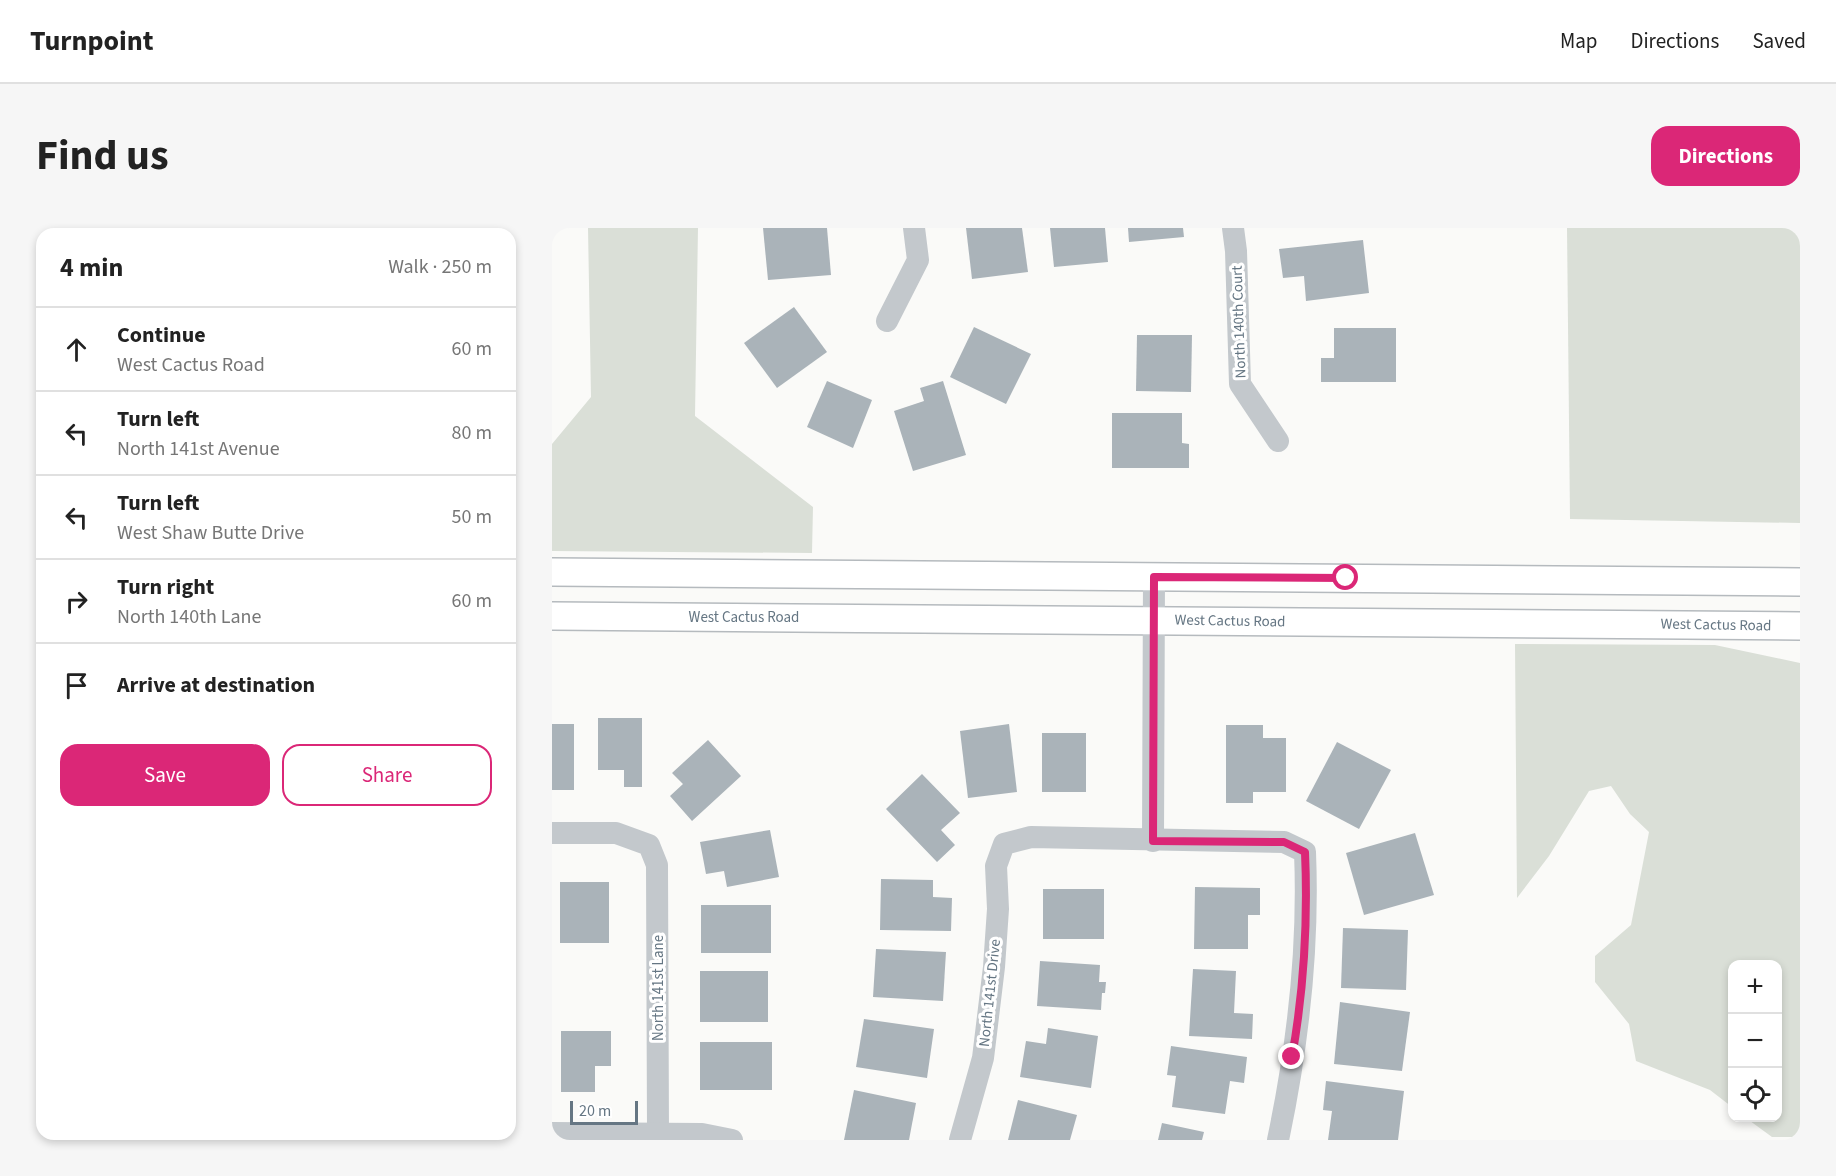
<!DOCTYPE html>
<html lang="en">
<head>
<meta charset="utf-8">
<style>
  :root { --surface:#fff; --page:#f6f6f6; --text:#222; --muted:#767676; --line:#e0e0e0; --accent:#db2777 }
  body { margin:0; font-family:"Source Sans 3",sans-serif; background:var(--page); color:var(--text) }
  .controls { position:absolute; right:18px; bottom:18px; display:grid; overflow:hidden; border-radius:12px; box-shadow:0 3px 9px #0003 }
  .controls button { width:54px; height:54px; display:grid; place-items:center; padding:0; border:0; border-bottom:2px solid var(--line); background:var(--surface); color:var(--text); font:30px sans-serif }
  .scale { position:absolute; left:18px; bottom:15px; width:68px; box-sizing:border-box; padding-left:6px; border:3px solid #657683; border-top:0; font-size:16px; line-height:21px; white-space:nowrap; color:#657683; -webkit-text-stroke:4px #fff; paint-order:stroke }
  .stop { position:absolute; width:18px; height:18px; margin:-14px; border:4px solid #db2777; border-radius:50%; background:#fff }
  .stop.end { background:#db2777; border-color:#fff; box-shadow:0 2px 6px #0008 }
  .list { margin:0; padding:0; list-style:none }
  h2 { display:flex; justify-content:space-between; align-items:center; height:78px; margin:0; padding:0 24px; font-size:26px }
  h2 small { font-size:20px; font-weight:400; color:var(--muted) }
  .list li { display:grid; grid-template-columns:39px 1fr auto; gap:18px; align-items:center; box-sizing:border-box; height:84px; padding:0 24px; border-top:2px solid var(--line) }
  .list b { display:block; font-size:22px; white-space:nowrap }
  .list p { margin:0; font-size:20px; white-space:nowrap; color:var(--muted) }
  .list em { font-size:20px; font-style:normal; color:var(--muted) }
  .actions { display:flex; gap:12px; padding:18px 24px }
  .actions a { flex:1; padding:14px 0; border:2px solid var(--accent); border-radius:18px; text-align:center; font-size:21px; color:var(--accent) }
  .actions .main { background:var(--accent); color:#fff }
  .icon { flex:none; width:33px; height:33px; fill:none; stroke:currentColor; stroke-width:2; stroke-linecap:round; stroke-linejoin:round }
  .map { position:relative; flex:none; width:1248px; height:912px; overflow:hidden; border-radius:18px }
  header { display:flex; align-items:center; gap:36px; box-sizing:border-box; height:84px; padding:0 30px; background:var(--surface); border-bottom:2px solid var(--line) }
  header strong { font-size:28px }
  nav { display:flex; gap:33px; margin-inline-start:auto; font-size:21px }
  .intro { display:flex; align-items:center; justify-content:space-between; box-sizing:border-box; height:144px; padding:0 36px }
  h1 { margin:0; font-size:42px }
  .button { padding:15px 27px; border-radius:18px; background:var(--accent); color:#fff; font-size:21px; font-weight:700 }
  main { display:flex; gap:36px; padding:0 36px }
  aside { flex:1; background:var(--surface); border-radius:18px; box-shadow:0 3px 9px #0003 }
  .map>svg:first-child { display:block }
</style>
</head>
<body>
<header>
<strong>Turnpoint</strong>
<nav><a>Map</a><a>Directions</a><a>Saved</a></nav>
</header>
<div class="intro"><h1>Find us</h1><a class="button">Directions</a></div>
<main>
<aside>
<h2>4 min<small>Walk · 250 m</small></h2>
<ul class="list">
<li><svg class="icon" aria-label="ahead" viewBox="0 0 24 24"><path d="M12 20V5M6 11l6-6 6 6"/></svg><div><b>Continue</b><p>West Cactus Road</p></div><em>60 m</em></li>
<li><svg class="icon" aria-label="left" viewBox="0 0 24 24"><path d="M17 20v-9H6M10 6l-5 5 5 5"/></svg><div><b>Turn left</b><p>North 141st Avenue</p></div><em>80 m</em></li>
<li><svg class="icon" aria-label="left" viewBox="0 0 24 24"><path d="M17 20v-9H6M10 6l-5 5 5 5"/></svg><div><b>Turn left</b><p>West Shaw Butte Drive</p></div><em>50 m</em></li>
<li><svg class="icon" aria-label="right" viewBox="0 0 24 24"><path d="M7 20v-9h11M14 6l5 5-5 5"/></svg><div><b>Turn right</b><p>North 140th Lane</p></div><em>60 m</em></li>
<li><svg class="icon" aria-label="arrive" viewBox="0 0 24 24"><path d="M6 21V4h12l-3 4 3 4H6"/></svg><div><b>Arrive at destination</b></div></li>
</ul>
<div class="actions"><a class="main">Save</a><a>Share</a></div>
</aside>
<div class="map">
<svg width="1248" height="912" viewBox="0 0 1248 912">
  <rect width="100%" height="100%" fill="#fafaf8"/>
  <g fill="#dadfd7">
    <polygon points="36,0 146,0 143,188 261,279 260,325 0,323 0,216 39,169"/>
    <polygon points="1015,0 1248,0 1248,295 1018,291"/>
    <polygon points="963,416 1163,417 1248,435 1248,909 1220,909 1194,890 1226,890 1226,736 1180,736 1180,879 1158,862 1084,833 1077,796 1043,754 1043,728 1079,697 1097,604 1078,586 1059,558 1037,563 997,628 965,670"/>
  </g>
  <g fill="#aab3b9">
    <polygon points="211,0 275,0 279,47 216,52"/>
    <polygon points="414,0 470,0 476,44 420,51"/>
    <polygon points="498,0 553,0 556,34 502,39"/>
    <polygon points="576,0 631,0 632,9 577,14"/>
    <polygon points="811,12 817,65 754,73 752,48 731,50 727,21"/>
    <polygon points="242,79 275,124 225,160 192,115"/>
    <polygon points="422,99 479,126 454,176 398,149"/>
    <polygon points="782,100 844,100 844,154 769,154 769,130 782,130"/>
    <polygon points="585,107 640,107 639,164 584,163"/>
    <polygon points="275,153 320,172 301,220 255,199"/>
    <polygon points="391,153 414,227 361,243 342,183 372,173 368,160"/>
    <polygon points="560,185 630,185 630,215 637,216 637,240 560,240"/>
    <polygon points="46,490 90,490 90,559 72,559 72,542 46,542"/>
    <rect x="0" y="496" width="22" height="66"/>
    <polygon points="457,496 465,564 416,570 408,503"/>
    <polygon points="674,497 711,497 711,510 734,510 734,564 701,564 701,575 674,575"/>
    <rect x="490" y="505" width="44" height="59"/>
    <polygon points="156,512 189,548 140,593 118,568 131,556 120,545"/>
    <polygon points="785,514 839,542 807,601 754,573"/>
    <polygon points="370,546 408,585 389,602 403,617 385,634 334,581"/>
    <polygon points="218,602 227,649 175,659 172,643 154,646 148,614"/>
    <polygon points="863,605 882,667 812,687 794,625"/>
    <polygon points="329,651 381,652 381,669 400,670 399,703 328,702"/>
    <rect x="8" y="654" width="49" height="61"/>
    <polygon points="643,659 708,660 708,687 696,687 696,721 642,721"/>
    <rect x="491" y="661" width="61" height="50"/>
    <rect x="149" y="677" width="70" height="48"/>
    <polygon points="791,700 856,702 854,762 789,760"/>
    <polygon points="324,721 394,724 391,773 321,769"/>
    <polygon points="488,733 548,737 547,754 554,754 553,765 550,765 549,782 485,778"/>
    <polygon points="641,741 684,743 682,785 701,786 700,811 637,808"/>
    <rect x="148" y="743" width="68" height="51"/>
    <polygon points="788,774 858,784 850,843 782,836"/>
    <polygon points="312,791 382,801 375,850 304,839"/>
    <polygon points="496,800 546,808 539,860 468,849 474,813 494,816"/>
    <polygon points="9,803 59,803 59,838 43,838 43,864 9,864"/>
    <rect x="148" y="814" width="72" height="48"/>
    <polygon points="619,818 695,829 692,855 678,853 673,886 620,879 624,848 615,847"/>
    <polygon points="774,853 852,863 846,912 776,912 780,883 771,882"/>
    <polygon points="302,862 364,875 357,912 292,912"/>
    <polygon points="466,872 525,887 518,912 456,912"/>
    <polygon points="610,895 652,904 650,912 606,912"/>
  </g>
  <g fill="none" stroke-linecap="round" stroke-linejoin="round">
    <g stroke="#b5babe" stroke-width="30">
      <g id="major">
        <polyline points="0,344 1248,354"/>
        <polyline points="0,388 1248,398"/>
      </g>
    </g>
    <g stroke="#c3c8cc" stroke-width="22">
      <polyline points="681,0 684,23 688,156 726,213"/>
      <polyline points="335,93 366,32 362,0"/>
      <polyline points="0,605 64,605 97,617 105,637 106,905"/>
      <polyline points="601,613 602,349"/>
      <polyline points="0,905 150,906 180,912"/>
      <path d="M408,912L431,830L442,739L446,681L444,638L452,616L479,609L732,614L753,624C757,721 746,817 726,912"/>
    </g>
    <use href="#major" stroke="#fff" stroke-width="27"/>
  </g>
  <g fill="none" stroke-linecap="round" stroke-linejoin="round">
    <path stroke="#db2777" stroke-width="8" d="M740,829C752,761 756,693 753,624L732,614L601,613L602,349L794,350"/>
  </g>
  <g text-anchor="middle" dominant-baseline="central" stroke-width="6" stroke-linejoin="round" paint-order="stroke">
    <g font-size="15" fill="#657683" stroke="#fff">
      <text transform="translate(687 94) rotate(-92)">North 140th Court</text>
      <text x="192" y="389">West Cactus Road</text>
      <text transform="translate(678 393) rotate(1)">West Cactus Road</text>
      <text transform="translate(1164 397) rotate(1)">West Cactus Road</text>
      <text transform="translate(106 760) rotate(-90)">North 141st Lane</text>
      <text transform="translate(438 765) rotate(-84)">North 141st Drive</text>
    </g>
  </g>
</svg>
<div class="controls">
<button>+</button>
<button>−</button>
<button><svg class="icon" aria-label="locate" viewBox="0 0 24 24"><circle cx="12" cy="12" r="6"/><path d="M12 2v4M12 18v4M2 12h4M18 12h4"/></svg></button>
</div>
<div class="scale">20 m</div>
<div class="stop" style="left:794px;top:350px"></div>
<div class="stop end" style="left:740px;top:829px"></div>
</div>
</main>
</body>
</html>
